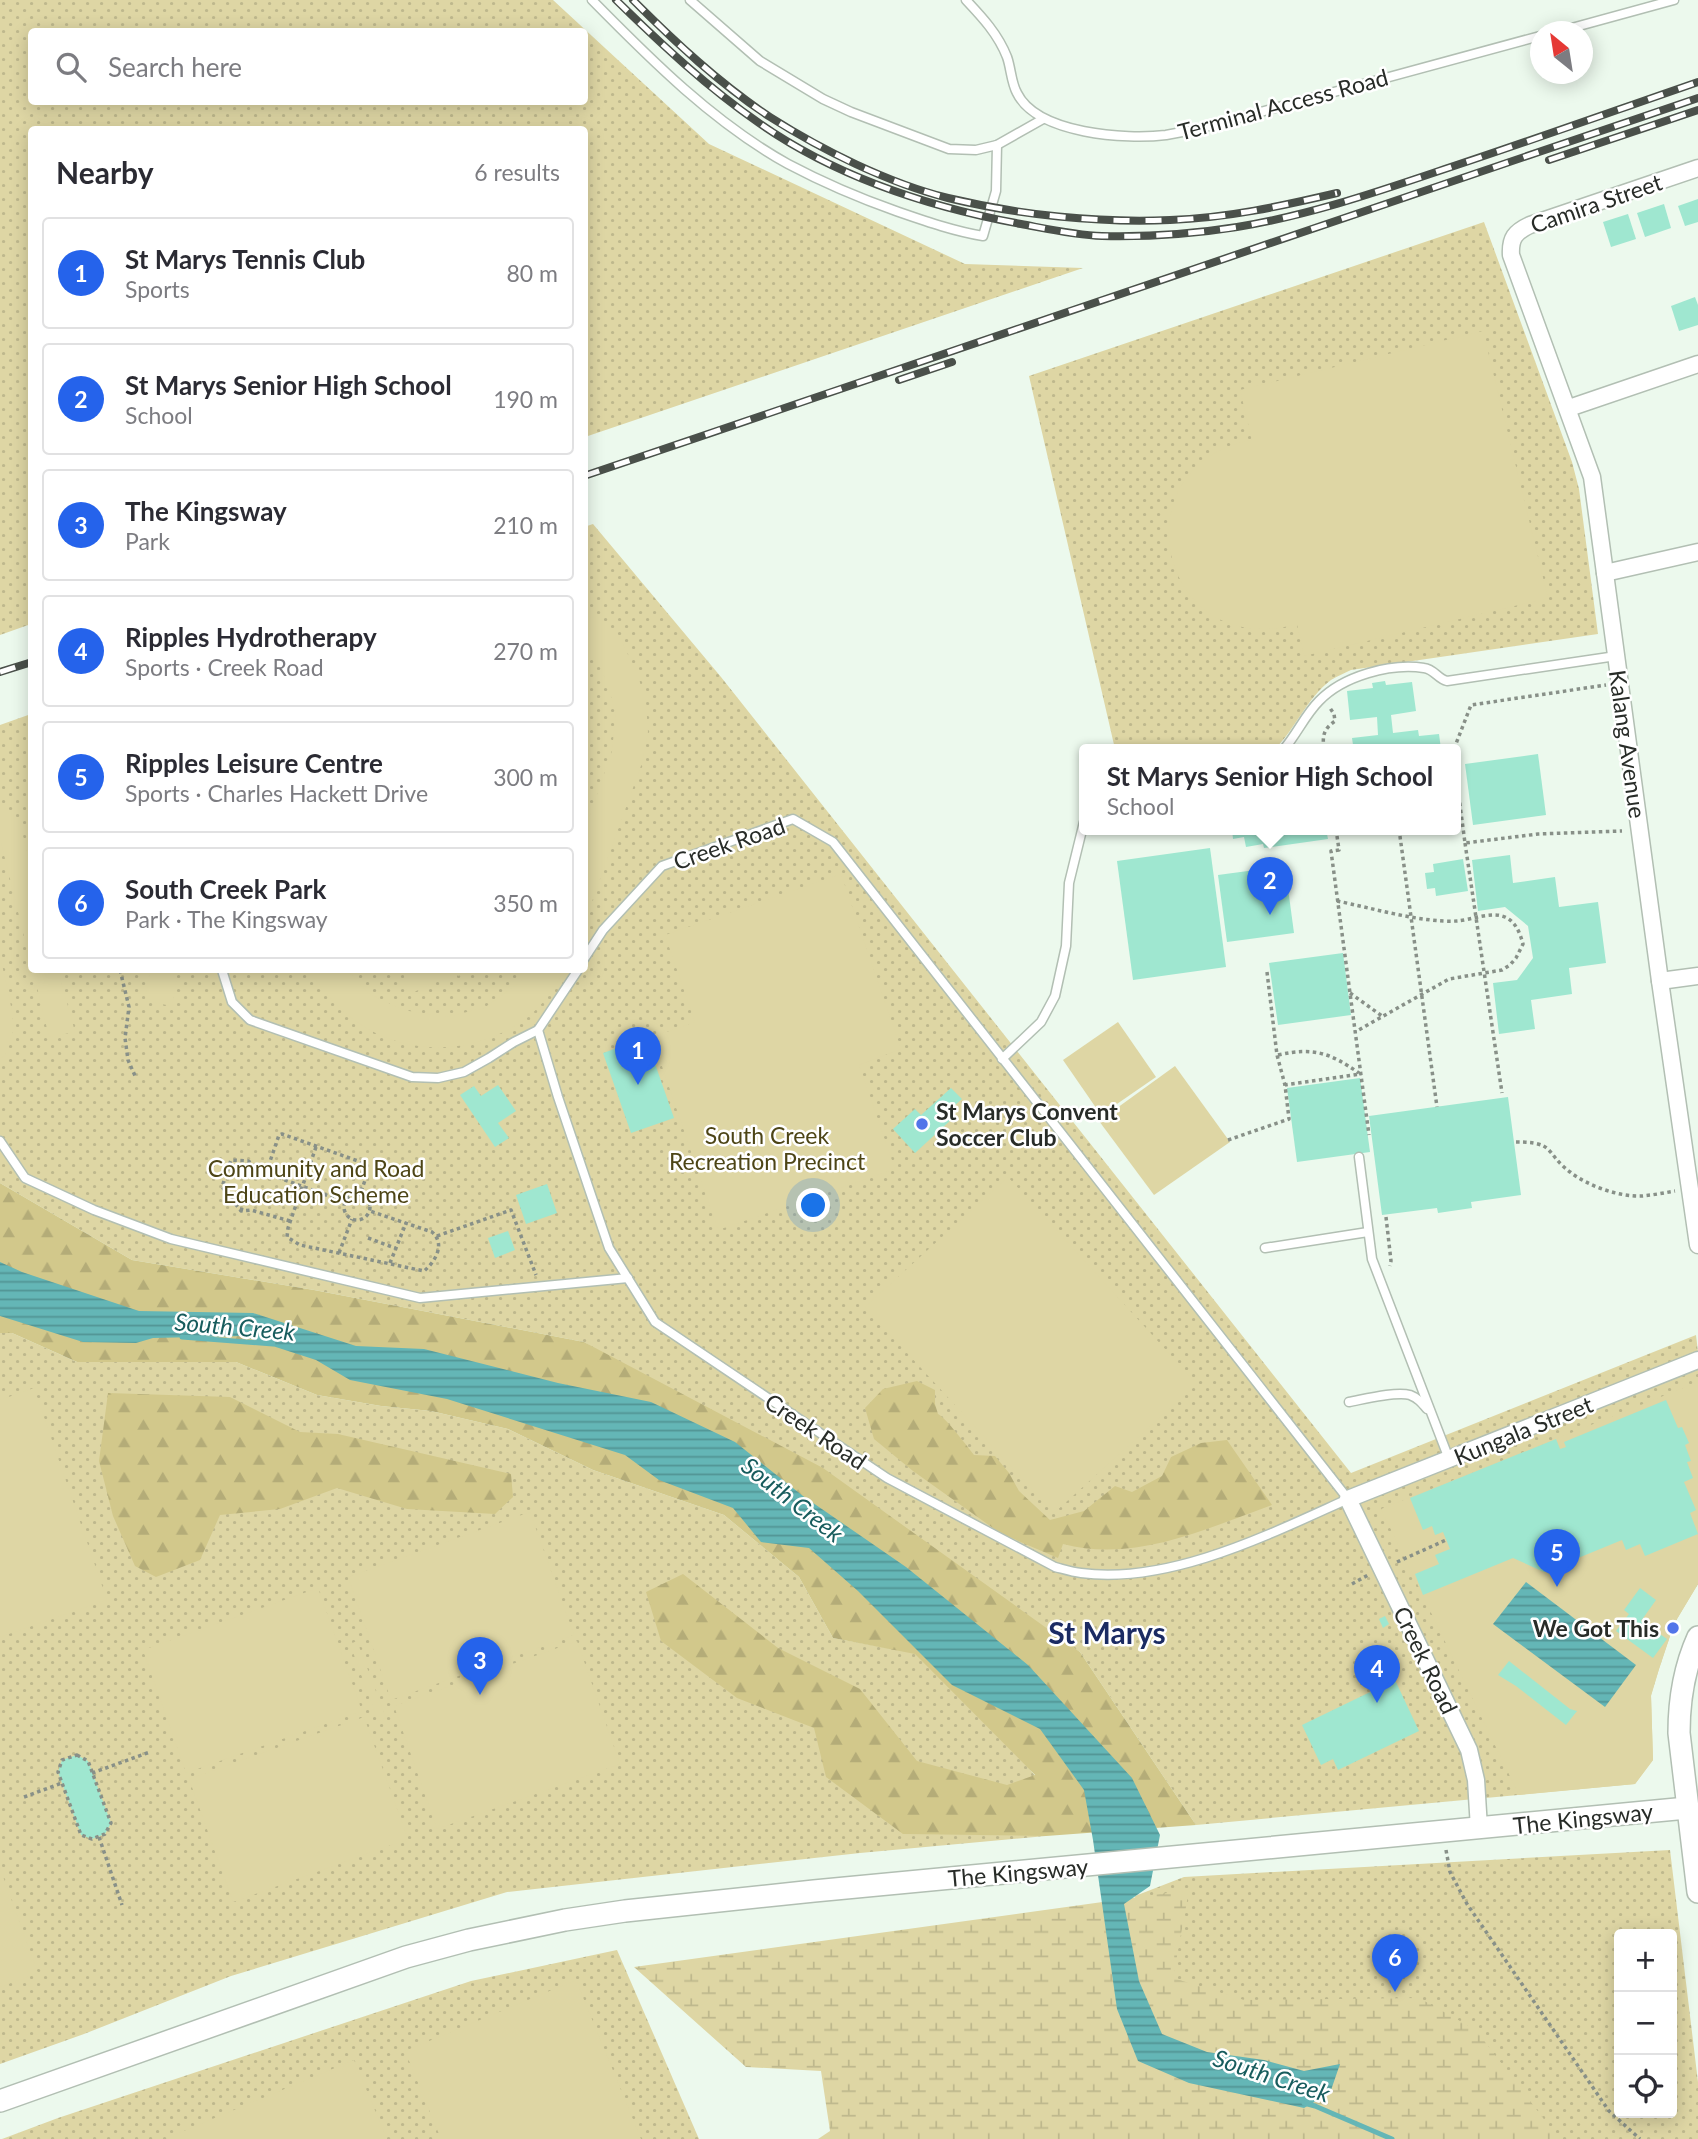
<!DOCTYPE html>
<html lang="en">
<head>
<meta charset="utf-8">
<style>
  :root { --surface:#fff; --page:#f2f2f3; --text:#2b2b33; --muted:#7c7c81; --line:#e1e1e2; --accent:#2563eb }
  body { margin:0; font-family:Lato,sans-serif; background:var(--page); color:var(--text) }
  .controls { position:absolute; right:21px; bottom:21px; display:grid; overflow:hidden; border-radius:7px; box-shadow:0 4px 18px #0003 }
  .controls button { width:63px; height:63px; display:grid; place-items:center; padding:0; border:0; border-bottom:2px solid var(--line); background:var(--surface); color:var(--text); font:35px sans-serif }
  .compass { position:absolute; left:1530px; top:21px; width:63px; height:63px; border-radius:50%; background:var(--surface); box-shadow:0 4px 18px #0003; rotate:330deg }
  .you { position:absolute; left:814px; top:1206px; width:24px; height:24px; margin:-18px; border:5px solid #fff; border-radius:50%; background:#1a73e8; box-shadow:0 0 0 10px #1a73e833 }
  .badge { display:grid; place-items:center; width:46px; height:46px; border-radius:50%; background:var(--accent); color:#fff; font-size:23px; font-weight:700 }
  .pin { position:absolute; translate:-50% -58px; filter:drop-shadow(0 2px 4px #0008) }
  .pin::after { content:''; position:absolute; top:37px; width:24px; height:21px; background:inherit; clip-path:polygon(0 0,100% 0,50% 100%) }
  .popup { position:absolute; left:1079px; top:744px; width:382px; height:91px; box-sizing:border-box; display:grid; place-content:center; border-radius:7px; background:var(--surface); filter:drop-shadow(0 2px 5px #0005); font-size:23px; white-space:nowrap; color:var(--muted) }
  .popup b { font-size:26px; color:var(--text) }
  .popup::after { content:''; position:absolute; left:50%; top:100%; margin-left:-14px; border:14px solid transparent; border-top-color:var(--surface) }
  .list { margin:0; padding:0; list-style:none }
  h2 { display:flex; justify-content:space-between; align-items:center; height:91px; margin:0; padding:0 28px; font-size:30px }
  h2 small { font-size:23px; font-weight:400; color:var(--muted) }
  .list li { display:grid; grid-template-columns:46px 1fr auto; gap:21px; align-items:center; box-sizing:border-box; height:112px; margin:0 14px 14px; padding:0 14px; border:2px solid var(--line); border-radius:7px }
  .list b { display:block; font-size:26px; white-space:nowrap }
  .list p { margin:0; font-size:23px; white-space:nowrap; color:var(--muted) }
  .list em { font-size:23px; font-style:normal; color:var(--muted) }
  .icon { flex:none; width:38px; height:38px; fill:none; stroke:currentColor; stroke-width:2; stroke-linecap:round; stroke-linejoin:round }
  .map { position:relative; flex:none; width:1698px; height:2139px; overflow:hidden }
  .search { position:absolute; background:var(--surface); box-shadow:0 4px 18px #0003; left:28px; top:28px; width:560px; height:77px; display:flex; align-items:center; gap:18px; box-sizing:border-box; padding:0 24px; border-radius:7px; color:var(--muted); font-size:26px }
  .panel { position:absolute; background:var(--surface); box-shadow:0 4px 18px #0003; left:28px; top:126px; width:560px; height:847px; border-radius:7px }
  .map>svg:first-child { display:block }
</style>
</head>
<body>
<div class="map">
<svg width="1698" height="2139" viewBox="0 0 1698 2139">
  <defs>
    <pattern id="grass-dots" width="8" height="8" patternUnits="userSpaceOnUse" patternTransform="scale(1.75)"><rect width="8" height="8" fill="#ded6a4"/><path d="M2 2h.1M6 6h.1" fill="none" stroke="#beb88d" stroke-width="1.8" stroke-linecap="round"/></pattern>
    <pattern id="forest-firs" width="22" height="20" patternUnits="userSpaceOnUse" patternTransform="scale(1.75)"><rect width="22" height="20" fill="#d2c88b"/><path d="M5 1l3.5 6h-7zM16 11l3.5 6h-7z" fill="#b4ac78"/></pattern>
    <pattern id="wetland-marsh" width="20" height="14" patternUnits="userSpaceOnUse" patternTransform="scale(1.75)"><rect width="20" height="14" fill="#ded6a4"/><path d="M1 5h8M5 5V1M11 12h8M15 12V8" fill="none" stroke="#beb88d"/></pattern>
    <pattern id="water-rules" width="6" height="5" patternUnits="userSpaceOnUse" patternTransform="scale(1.75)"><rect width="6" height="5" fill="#64b6b6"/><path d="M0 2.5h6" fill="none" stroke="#529494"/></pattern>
  </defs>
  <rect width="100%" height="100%" fill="#ecf9ed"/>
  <g fill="url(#grass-dots)" fill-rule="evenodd">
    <path d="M0,0H553L709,144L965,264L1083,268L585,437L584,130H32L31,624L0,635ZM32,32H584V102H32Z"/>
    <path d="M1484,222L1572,462L1579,489L1598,634L1351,670C1345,673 1337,676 1331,680C1307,698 1296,728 1275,749H1115L1029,376Z"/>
    <polygon points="593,524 721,677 1351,1473 1696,1335 1698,1352 1698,1584 1674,1624 1659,1669 1651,1695 1653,1760 1635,1784 1196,1825 1080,1652 584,1342 314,1290 132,1260 0,1183 0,725 31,714 32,970 584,970 584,527"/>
    <polygon points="0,1333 12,1333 77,1362 236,1362 317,1395 381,1406 431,1411 508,1429 593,1470 724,1515 799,1577 833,1638 915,1653 1003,1736 1056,1802 1046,1836 860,1853 507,1892 231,1976 84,2034 0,2064"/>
    <path d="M1670,1850L1698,2082V2139H1545L1200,2029L1141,1955L1135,1896L1184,1877ZM1619,1934H1672V2113H1619Z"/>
    <polygon points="617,1950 699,2139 2,2139 58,2118 471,1981"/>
  </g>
  <g fill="url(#forest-firs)">
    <polygon points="0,1183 132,1260 314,1290 584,1342 823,1468 1080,1652 1196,1825 1046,1836 903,1834 826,1777 814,1728 737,1698 661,1641 646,1592 683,1574 778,1648 860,1689 917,1761 1007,1785 1035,1775 915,1654 833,1638 799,1577 724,1515 593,1470 508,1429 431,1411 381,1406 317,1395 236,1362 77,1362 12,1333 0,1333"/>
    <path d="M917,1381L935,1390V1404L938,1414C946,1418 967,1446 974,1455L995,1456L1009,1473L1019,1491L1050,1520L1084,1511L1115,1486L1132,1492L1162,1476L1171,1457L1201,1443L1227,1440L1272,1505C1205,1529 1135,1563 1063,1544L1058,1558L1000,1533L913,1471L874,1439L865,1408L883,1389Z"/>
    <polygon points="108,1393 230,1397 300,1432 338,1434 511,1474 513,1497 495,1514 407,1509 337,1488 280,1509 220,1515 200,1560 156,1577 135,1566 113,1516 99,1461"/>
  </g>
  <polygon fill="url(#wetland-marsh)" points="1189,1890 1173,1978 1244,2000 1419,1998 1476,2030 1559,2139 818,2139 830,2131 821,2071 746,2067 634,1967"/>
  <g fill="#ded6a4">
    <path d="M1483,331L1548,598L1304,656L1297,624C1158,663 1116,464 1252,440L1240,390Z"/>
    <polygon points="585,607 602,621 623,644 638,676 646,702 648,732 642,763 585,921 585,829 612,751 616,711 601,668 585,650"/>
    <polygon points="0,806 4,807 20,822 31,871 31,965 0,838"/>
    <polygon points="841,874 901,1049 859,1065 895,1169 718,1230 652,1037 695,1022 665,935"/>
    <polygon points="0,955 12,1011 12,1034 5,1056 0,1058"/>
    <polygon points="33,970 58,970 75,1032 49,1037"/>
    <polygon points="150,970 178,970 172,1006 145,1001"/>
    <path d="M310,970H347L368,993L403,1010L446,1017L484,1008L519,983L529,970H565C553,989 541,1009 521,1022C462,1061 384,1055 335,1003C325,992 316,983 310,970Z"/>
    <path d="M403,970C416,969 450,973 459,970L461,973L459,976L455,974L407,995Z"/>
    <polygon points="1118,1022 1156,1077 1101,1115 1063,1060"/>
    <polygon points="1175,1066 1230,1142 1154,1195 1099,1121"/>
    <polygon points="1008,1177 1197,1384 1054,1513 865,1307"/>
    <polygon points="1698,1382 1698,1584 1674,1624 1659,1669 1651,1696 1653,1760 1635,1784 1519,1795 1381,1509"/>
    <polygon points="34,1388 107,1600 0,1637 0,1400"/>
    <polygon points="530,1512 574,1635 391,1700 348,1577"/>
    <polygon points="318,1588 362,1711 186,1773 143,1650"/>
    <polygon points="357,1641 386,1718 378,1721 350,1644"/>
    <polygon points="577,1641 620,1764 437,1829 394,1706"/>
    <polygon points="364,1717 408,1839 233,1902 189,1779"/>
    <polygon points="0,1868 38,1973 0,1987"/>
    <polygon points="576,1980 641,2139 441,2139 405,2051"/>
    <polygon points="354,2060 387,2139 175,2139 174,2135"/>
  </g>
  <g fill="url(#water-rules)">
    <polygon points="0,1262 22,1272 139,1311 253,1313 356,1346 424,1349 558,1383 651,1402 735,1442 803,1496 906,1567 1028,1665 1132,1778 1160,1835 1150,1886 1124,1904 1139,1981 1162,2034 1207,2052 1264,2060 1304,2071 1340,2064 1330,2093 1304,2108 1189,2083 1138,2061 1117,2009 1093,1840 1084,1790 1040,1729 952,1685 858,1591 809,1548 761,1542 733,1508 659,1480 625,1455 447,1399 350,1380 316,1360 242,1336 153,1338 136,1343 83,1342 0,1316"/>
    <polygon points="1526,1582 1636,1665 1605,1707 1493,1624"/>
  </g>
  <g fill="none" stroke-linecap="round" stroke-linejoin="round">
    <g stroke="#64b6b6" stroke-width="5">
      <polyline points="182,1337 273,1344"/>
      <polyline points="1304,2103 1315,2106 1392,2139"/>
    </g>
  </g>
  <g fill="#9fe7d0">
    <polygon points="1698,199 1698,222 1685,226 1678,206"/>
    <polygon points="1664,204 1671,228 1645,237 1637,213"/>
    <polygon points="1628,214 1636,239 1611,247 1603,222"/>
    <polygon points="1695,297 1698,305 1698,325 1679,331 1671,306"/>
    <polygon points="1385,681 1386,685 1412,682 1416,711 1391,715 1393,733 1418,730 1419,736 1439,734 1441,749 1340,749 1353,745 1352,738 1378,735 1377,717 1350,720 1347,691 1373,688 1372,683"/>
    <polygon points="1538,754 1546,815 1473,825 1465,764"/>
    <polygon points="1232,829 1326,829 1328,839 1264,848 1263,844 1246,847 1244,837 1233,839"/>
    <polygon points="1210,848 1226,967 1133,980 1117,861"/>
    <polygon points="1510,855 1513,883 1555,877 1559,907 1598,902 1606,963 1569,968 1572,994 1531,1000 1535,1029 1499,1034 1493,983 1517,980 1533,958 1528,926 1505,907 1478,911 1472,860"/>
    <polygon points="1463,859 1468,891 1436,896 1435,888 1427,889 1425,873 1434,872 1433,864"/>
    <polygon points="1285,866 1294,933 1227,942 1218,875"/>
    <polygon points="1343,953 1351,1015 1278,1025 1269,963"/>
    <polygon points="646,1038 674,1118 631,1133 603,1053"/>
    <polygon points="1360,1078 1370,1152 1297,1162 1287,1088"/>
    <polygon points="498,1085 516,1111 498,1123 509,1138 495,1147 460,1095 474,1086 481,1096"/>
    <polygon points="951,1088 962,1099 946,1113 952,1119 915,1153 893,1129 915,1109 921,1115"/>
    <polygon points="1508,1097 1521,1195 1471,1202 1472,1208 1438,1213 1437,1208 1382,1215 1369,1116"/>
    <polygon points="547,1184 557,1213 526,1224 516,1195"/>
    <polygon points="508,1231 515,1250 495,1258 488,1238"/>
    <polygon points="1666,1400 1678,1428 1682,1427 1689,1443 1685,1445 1691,1461 1687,1462 1693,1478 1684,1482 1696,1510 1690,1513 1698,1534 1645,1556 1640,1544 1626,1550 1622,1540 1544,1572 1513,1558 1423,1595 1415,1574 1439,1564 1435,1555 1450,1549 1443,1532 1435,1535 1432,1526 1423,1530 1410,1498 1556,1439 1560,1449 1566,1447 1564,1442"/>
    <polygon points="1640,1588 1656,1600 1641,1621 1667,1639 1653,1658 1616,1631 1629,1614 1624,1610"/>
    <polygon points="1385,1616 1389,1624 1383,1628 1379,1619"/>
    <polygon points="1509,1661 1570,1709 1577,1711 1566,1725 1516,1686 1498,1675"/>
    <polygon points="1395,1680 1419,1731 1338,1770 1333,1759 1321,1765 1302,1725"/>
    <polygon points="77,1755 88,1761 111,1823 105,1834 92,1839 81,1835 58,1772 62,1760"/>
  </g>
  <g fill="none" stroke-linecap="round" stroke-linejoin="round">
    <g stroke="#b2bfb3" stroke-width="11">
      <g id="service">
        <path d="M592,0C651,60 714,123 788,164C822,182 859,198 896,211C925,221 953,231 983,236L996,191L997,145"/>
        <polyline points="690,0 760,61 823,99 851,112 949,149 976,150 997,145 1043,119"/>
        <path d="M966,0C982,17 998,34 1007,57C1011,68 1011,82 1017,93C1037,134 1126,140 1166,135C1177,133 1187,131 1198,129L1540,36"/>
        <polyline points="1557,32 1674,0"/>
        <path d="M1284,749C1297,734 1305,715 1319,701C1343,676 1390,663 1424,668C1434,669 1438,679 1447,681L1616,656"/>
        <polyline points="222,970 232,1002 250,1020 412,1077 438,1078 464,1072 489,1058 514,1042 538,1030"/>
        <path d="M578,970L538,1030L558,1097L609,1248L655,1322L887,1478L1055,1567C1063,1569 1072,1572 1081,1573C1169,1585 1270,1534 1348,1499L833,842L793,819L662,866L603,930L584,959"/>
        <polyline points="1002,1059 1041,1022 1055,996 1066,946 1069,883 1084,822"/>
        <polyline points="0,1141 25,1178 94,1210 171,1239 420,1298 628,1278"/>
        <polyline points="1359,1157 1372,1259 1449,1459"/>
        <polyline points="1265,1248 1368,1232"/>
        <path d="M1349,1402C1365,1399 1396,1391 1410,1395C1418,1398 1422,1403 1427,1409"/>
      </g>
    </g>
    <g stroke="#b2bfb3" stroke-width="19">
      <g id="minor">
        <path d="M1698,168L1530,225C1515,232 1510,238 1511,255L1592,477L1660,981L1698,1245"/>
        <polyline points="1569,408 1698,364"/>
        <polyline points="1605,573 1698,552"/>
        <polyline points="1660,981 1698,976"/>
        <polyline points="1479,1828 1476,1780 1469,1750 1348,1499 1698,1360"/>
      </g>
    </g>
    <g stroke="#b2bfb3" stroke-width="24">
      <g id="tertiary">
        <path d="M1698,1637C1684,1668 1679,1698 1679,1733L1698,1892"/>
        <polyline points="0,2101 406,1957 469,1940 565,1920 625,1911 814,1891 1687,1808"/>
      </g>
    </g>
    <g stroke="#889088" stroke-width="3.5" stroke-dasharray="3.5 3.5" stroke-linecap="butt">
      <path d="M1324,749C1322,735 1324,729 1335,721L1334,714L1330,708"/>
      <polyline points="1454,749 1471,705 1606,685"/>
      <polyline points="1456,775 1465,843 1538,834 1622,831"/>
      <polyline points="1336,829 1339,850 1331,851 1369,1135"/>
      <polyline points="1399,829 1437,1107"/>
      <polyline points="1465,843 1502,1093"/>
      <path d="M1337,901C1372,908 1422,923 1457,921C1471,920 1491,911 1505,917C1516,922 1520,933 1523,944L1516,958L1510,965L1502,970L1449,979L1355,1032"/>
      <polyline points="120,970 129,1007 125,1038 128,1060 136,1078"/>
      <polyline points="1267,972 1277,1055 1285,1085"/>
      <polyline points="1350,993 1382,1016"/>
      <path d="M1278,1055C1314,1047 1330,1053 1359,1073"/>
      <polyline points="1228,1140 1289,1119 1285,1085 1361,1074"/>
      <path d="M1516,1142C1556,1142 1544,1152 1570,1172C1588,1186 1619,1197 1642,1196C1653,1195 1664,1193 1675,1191"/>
      <path d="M316,1147L288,1228L287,1237L300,1245L424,1271C435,1262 446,1244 432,1232L370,1211"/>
      <path d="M266,1173L279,1135L282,1134L358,1161C371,1173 365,1179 360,1194"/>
      <circle cx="357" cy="1207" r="13"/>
      <polyline points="241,1211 248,1187"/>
      <polyline points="1386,1217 1391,1261 1390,1266"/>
      <polyline points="290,1221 251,1210 241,1211 222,1187 231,1160 248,1161 266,1173 345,1202"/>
      <polyline points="437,1236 511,1210 536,1275"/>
      <polyline points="368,1238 395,1248"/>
      <polyline points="339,1253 352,1219"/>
      <polyline points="390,1263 406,1223"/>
      <polyline points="1397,1562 1446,1540"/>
      <polyline points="1352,1584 1368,1575"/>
      <polygon points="77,1755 88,1761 111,1823 105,1834 92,1839 81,1835 58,1772 62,1760"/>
      <polyline points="92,1773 150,1752"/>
      <polyline points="24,1797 62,1783"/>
      <polyline points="99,1837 122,1905"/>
      <polyline points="1446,1850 1450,1872 1467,1904 1609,2111 1640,2139"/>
    </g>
    <use href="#service" stroke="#fff" stroke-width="8"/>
    <use href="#minor" stroke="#fff" stroke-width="16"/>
    <use href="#tertiary" stroke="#fff" stroke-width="21"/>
    <g stroke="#4a504a" stroke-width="8">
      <g id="rail">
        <path d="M616,0C661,44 707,87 759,123C836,177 929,207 1021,224C1048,229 1075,235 1102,236C1147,237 1193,234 1237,227C1305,216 1371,194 1436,172C1524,143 1611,112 1698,82"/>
        <path d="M633,0C675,42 720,84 770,117C822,150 888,183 948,198C1019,215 1098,223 1170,220C1227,218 1282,206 1337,193"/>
        <polyline points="1549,160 1698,110"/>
        <polyline points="899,380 952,362"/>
        <polyline points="584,476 1698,98"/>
        <polyline points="0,672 32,662"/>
      </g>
    </g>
    <use href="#rail" stroke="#fff" stroke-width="5" stroke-dasharray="16" stroke-linecap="butt"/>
  </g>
  <g fill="#5275e9" stroke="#fff" stroke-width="2.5">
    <circle cx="922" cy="1124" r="7"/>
    <circle cx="1673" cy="1628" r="7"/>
  </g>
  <g text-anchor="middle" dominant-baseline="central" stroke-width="5" stroke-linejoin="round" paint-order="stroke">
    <g font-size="23" fill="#282c28" stroke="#fff">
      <text transform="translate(1283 104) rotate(-15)">Terminal Access Road</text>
      <text transform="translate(1596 203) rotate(-19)">Camira Street</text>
      <text transform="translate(1628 744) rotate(82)">Kalang Avenue</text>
      <text transform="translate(729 843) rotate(-19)">Creek Road</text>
      <text transform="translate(1523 1430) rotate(-22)">Kungala Street</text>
      <text transform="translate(816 1431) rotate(34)">Creek Road</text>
      <text transform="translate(1426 1660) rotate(64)">Creek Road</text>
      <text transform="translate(1583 1818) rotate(-6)">The Kingsway</text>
      <text transform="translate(1018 1872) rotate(-5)">The Kingsway</text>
    </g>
    <g font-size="23" font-weight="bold" fill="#282c28" stroke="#fff" text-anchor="start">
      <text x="936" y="1111">St Marys Convent<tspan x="936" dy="26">Soccer Club</tspan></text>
      <text x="1659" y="1628" text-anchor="end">We Got This</text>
    </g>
    <g font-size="23" fill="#4d4516" stroke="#fff">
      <text x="767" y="1135">South Creek<tspan x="767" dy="26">Recreation Precinct</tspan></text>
      <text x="316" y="1168">Community and Road<tspan x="316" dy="26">Education Scheme</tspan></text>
    </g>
    <g font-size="24" font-style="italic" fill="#175c5d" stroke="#fff">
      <text transform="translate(235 1326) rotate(5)">South Creek</text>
      <text transform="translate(793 1499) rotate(38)">South Creek</text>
      <text transform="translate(1272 2075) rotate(18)">South Creek</text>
    </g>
    <g font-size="30" font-weight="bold" fill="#1b2b63" stroke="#fff">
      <text x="1107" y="1632">St Marys</text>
    </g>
  </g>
</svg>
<div class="controls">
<button>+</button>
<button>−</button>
<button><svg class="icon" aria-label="locate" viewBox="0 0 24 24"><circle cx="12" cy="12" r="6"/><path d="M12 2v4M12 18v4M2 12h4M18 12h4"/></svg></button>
</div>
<svg class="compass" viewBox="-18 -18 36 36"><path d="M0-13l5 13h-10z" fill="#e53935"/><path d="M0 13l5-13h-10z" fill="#7c7c81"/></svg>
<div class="you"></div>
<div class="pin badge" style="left:638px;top:1085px">1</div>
<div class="pin badge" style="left:1270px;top:915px">2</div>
<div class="popup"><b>St Marys Senior High School</b>School</div>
<div class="pin badge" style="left:480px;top:1695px">3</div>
<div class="pin badge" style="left:1377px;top:1703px">4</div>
<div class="pin badge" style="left:1557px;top:1587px">5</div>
<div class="pin badge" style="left:1395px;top:1992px">6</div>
<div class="search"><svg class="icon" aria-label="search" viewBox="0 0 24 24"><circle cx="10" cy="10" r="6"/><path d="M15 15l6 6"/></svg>Search here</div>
<section class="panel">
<h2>Nearby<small>6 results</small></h2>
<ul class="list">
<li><span class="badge">1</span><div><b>St Marys Tennis Club</b><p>Sports</p></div><em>80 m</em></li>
<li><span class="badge">2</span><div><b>St Marys Senior High School</b><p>School</p></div><em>190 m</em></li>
<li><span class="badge">3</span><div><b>The Kingsway</b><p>Park</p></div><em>210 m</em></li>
<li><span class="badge">4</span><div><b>Ripples Hydrotherapy</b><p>Sports · Creek Road</p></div><em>270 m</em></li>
<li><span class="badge">5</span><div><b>Ripples Leisure Centre</b><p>Sports · Charles Hackett Drive</p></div><em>300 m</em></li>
<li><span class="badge">6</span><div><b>South Creek Park</b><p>Park · The Kingsway</p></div><em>350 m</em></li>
</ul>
</section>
</div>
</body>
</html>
